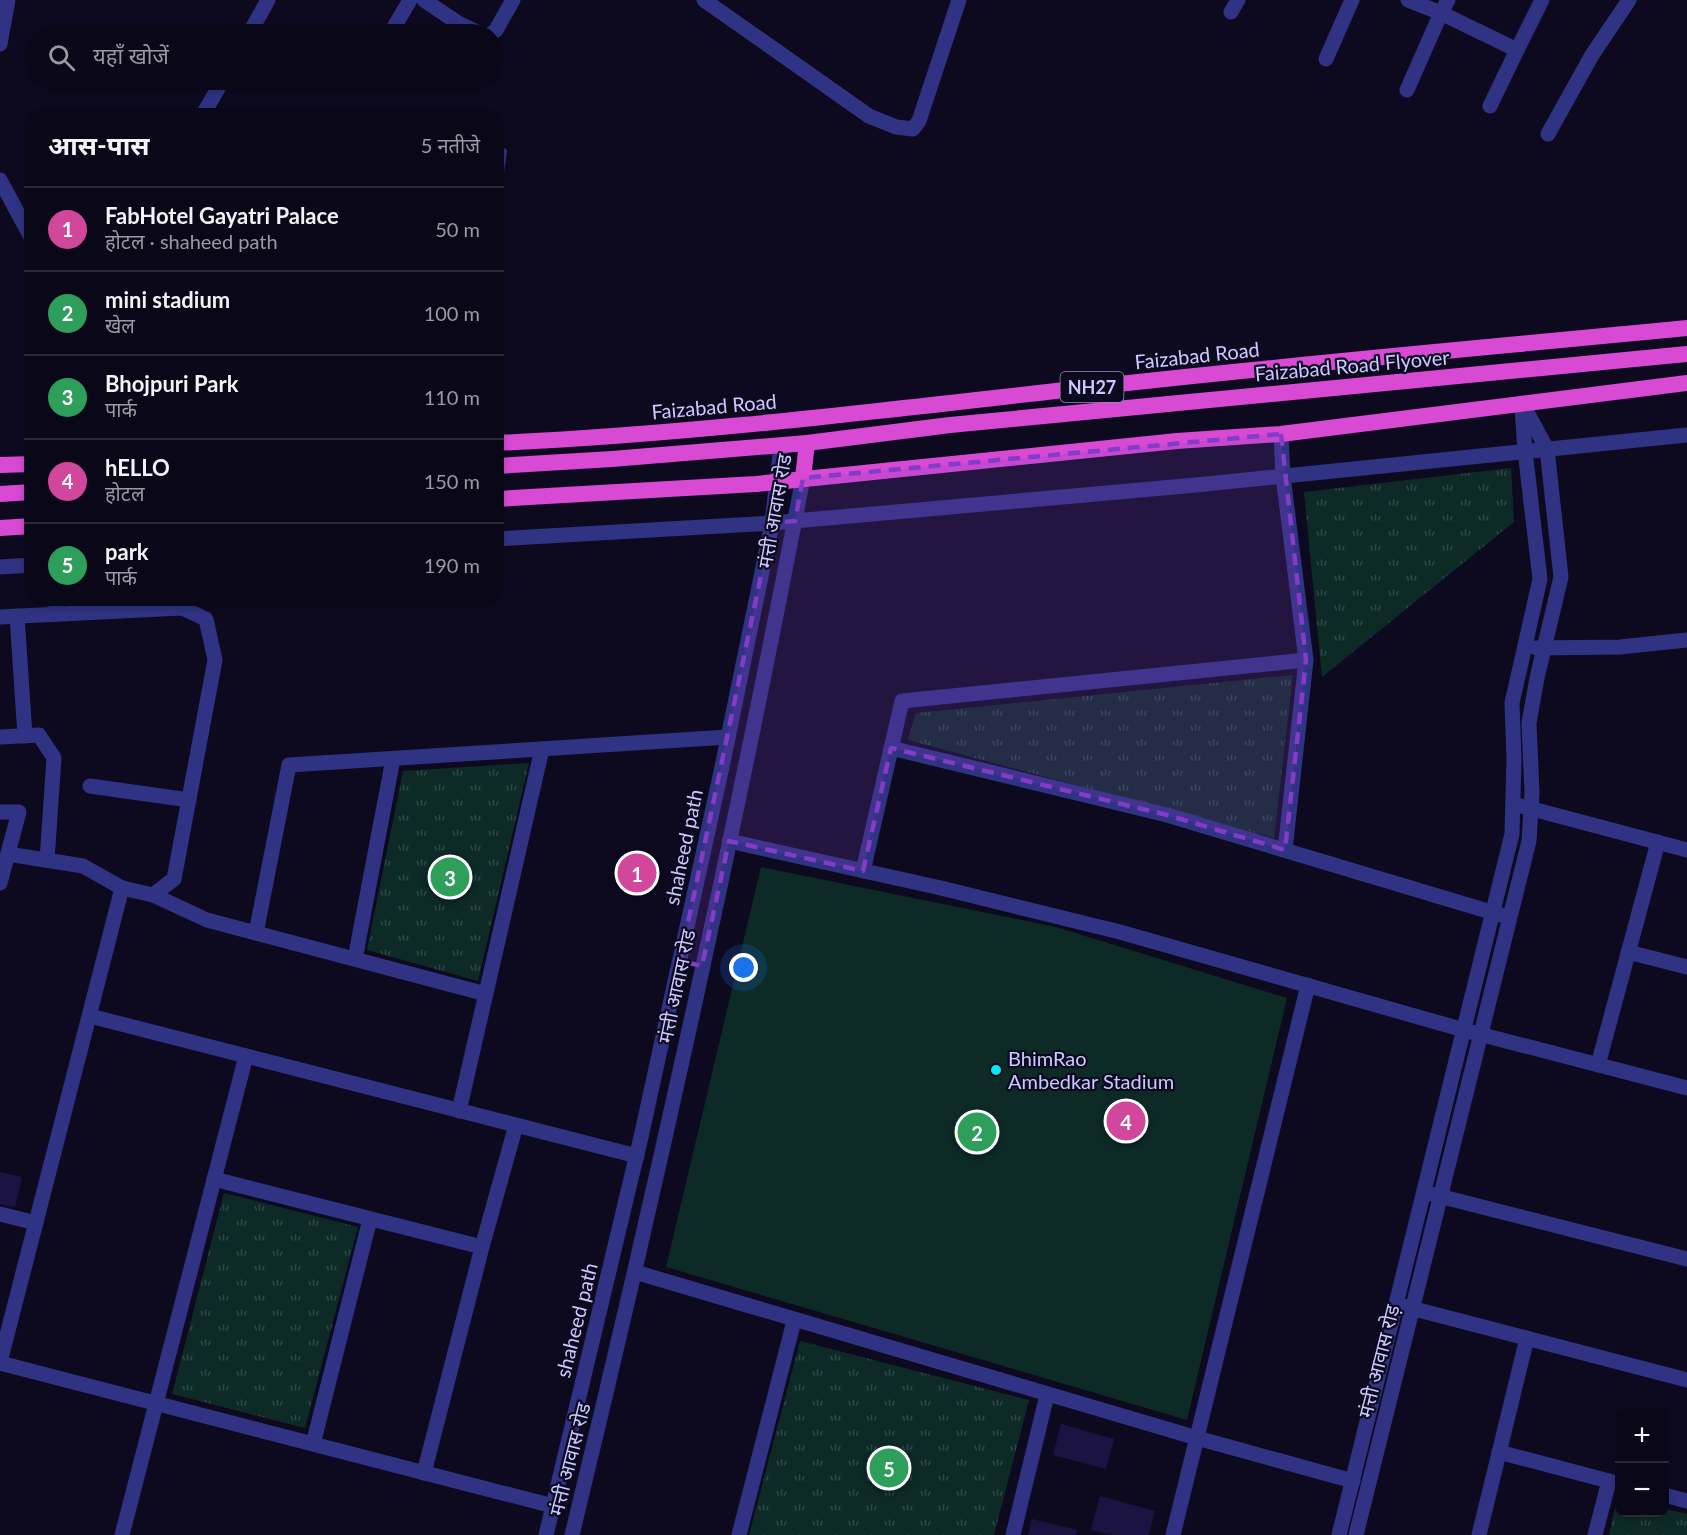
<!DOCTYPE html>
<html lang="hi">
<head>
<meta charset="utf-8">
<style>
  :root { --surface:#0a0818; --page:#131121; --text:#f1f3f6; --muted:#999aa2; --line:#2a2937; --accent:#00ebf4 }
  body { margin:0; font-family:Lato,"Noto Sans Devanagari",sans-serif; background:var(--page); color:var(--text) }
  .controls { position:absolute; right:18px; bottom:18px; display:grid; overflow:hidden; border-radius:12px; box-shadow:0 3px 9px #0003 }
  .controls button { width:54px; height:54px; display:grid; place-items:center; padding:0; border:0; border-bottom:2px solid var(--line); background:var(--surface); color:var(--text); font:30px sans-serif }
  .you { position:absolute; left:744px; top:968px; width:21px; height:21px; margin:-15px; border:4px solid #fff; border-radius:50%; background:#1a73e8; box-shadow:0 0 0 9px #1a73e833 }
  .badge { display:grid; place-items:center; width:39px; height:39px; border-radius:50%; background:var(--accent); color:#fff; font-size:20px; font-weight:700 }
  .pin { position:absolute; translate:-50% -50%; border:3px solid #fff; box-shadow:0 2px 6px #0006 }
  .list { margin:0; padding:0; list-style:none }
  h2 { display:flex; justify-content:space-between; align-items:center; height:78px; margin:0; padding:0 24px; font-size:26px }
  h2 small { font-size:20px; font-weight:400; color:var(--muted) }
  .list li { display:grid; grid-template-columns:39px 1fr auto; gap:18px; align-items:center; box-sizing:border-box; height:84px; padding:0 24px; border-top:2px solid var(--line) }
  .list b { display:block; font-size:22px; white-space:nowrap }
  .list p { margin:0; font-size:20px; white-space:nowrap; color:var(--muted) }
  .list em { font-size:20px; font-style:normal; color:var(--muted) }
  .icon { flex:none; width:33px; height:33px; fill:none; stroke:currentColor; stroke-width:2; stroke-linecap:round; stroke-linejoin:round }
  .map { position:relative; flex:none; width:1687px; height:1535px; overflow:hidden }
  .search { position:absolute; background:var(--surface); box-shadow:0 3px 9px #0003; left:24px; top:24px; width:480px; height:66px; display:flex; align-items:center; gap:15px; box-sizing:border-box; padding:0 21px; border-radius:33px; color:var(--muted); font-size:22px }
  .panel { position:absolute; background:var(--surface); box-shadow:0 3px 9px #0003; left:24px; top:108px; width:480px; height:498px; border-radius:24px }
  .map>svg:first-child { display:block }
</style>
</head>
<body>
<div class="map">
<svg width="1687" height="1535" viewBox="0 0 1687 1535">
  <defs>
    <pattern id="park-tufts" width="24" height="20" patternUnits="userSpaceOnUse" patternTransform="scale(1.5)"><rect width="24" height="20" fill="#0d2a27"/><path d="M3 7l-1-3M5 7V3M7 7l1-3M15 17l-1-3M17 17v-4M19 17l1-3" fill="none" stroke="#2f4847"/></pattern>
  </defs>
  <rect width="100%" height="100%" fill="#0d0a20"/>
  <polygon fill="#0d2a27" points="761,867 1056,927 1287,998 1187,1420 666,1267"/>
  <g fill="url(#park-tufts)">
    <polygon points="1511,468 1514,522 1322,677 1304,492"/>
    <polygon points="1293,675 1274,838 908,740 916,713"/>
    <polygon points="529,763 478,981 367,950 403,771"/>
    <polygon points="224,1193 358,1227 305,1428 172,1394"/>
    <polygon points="800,1341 1029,1400 994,1535 749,1535"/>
    <polygon points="1617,1498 1619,1498 1620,1512 1664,1512 1665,1509 1687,1514 1687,1535 1609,1535"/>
  </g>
  <g fill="#1b1442">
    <polygon points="0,1172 22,1177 15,1207 0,1204"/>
    <polygon points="1061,1424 1114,1439 1106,1469 1053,1455"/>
    <polygon points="1100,1496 1155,1511 1149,1535 1112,1535 1091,1530"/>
    <polygon points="1032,1519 1077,1530 1076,1535 1028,1535"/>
  </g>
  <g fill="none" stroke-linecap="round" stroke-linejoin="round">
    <polyline stroke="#303383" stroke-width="8" points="496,151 503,152 496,200"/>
    <g stroke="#303383" stroke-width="15">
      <polyline points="424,0 458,23 481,34"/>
      <polyline points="704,0 869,116 896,127 913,129 919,121 959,0"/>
      <polyline points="1408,0 1441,13 1448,0"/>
      <polyline points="1231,12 1238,0"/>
      <polyline points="249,34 268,0"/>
      <polyline points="390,34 410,0"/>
      <polyline points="491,34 496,30 513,0"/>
      <polyline points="0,44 8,0"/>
      <polyline points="1326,59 1352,0"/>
      <polyline points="1407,90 1441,13 1517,50 1542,0"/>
      <polyline points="1490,106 1517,50"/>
      <polyline points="202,116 223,80"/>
      <polyline points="1548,134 1592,55 1629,0"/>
      <polyline points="0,180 32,239"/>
      <polyline points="1281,434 1283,476 1306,660 1285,850"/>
      <polyline points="56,598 56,614"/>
      <polyline points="17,616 25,736"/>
      <polyline points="0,617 182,608 206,619 215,660 174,879 153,895"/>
      <polyline points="1536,648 1620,647 1687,640"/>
      <polyline points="0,737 39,735 54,758 47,860"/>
      <polyline points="891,748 1167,815 1501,915"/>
      <polyline points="90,786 189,800"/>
      <polyline points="1521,806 1687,850"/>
      <polyline points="0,812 19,812 0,883"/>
      <polyline points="729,841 941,888 1120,932 1464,1030 1687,1088"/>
      <polyline points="8,854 83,866 122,888 153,895 207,920 486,994"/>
      <polyline points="863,871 902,701 1306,660"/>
      <polyline points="256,933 289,765 728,737"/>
      <polyline points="1628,952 1687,967"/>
      <polyline points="355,959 393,759"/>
      <polyline points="90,1016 637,1156"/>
      <polyline points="1598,1065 1658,842"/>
      <polyline points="459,1111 542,749"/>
      <polyline points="214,1179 482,1247"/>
      <polyline points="1431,1194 1687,1259"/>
      <polyline points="0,1214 36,1223"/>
      <polyline points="635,1272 1197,1438 1353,1481"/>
      <polyline points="1403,1306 1687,1380"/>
      <polyline points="0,1362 122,888"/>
      <polyline points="0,1363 553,1506"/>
      <polyline points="313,1444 370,1219"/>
      <polyline points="1499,1452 1620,1484"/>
      <polyline points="424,1473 482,1247 516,1125"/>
      <polyline points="1664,1495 1687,1501"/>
      <polyline points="122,1535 246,1056"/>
      <polyline points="739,1535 794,1321"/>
      <polyline points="1013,1535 1047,1395"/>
      <polyline points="1173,1535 1308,985"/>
      <polyline points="1339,1535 1512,834 1514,759 1512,703 1540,579 1525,451 1522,408"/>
      <polyline points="1356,1535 1529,841 1532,793 1529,723 1537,678 1561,577 1547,449 1522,403"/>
      <polyline points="1479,1535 1527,1338"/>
      <polyline points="1595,1535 1609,1481"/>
    </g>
    <g stroke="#303383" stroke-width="15">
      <polyline points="496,539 772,523 1196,485 1687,435"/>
      <polyline points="0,567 32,565"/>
      <polyline points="546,1535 641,1137 722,767 772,523 781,445"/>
      <path d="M572,1535C657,1185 735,832 803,478"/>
    </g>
    <g stroke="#d84ad4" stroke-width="16">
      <path d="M496,443C699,434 900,408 1101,386C1296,364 1492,347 1687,328"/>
      <polyline points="0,465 32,464"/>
      <polyline points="496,466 612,459 807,443 950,425 1687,354"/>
      <polyline points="803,478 807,443"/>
      <polyline points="0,494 32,492"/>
      <polyline points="496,499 756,484 1177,441 1281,434 1687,383"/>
      <polyline points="0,528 32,526"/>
    </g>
  </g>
  <path fill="#833cc5" fill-opacity="0.2" stroke="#833cc5" stroke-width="4.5" stroke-dasharray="12 8" stroke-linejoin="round" d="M1281,434L1306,660L1285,850L1167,815L891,748L863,871L729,841L702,966L680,961L772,523L795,521L803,478Z"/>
  <circle fill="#00ebf4" stroke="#0d0a20" stroke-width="2" cx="996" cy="1070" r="6"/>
  <g text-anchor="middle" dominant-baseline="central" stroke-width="4.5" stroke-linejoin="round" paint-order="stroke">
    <rect fill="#0d0a20" stroke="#9290bc" stroke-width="1.5" x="1060.5" y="372" width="63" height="30" rx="4.5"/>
    <g font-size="18" font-weight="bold" fill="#cbc9ff">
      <text x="1092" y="387">NH27</text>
    </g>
    <g font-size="20" fill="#cbc9ff" stroke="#0d0a20">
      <text transform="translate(1197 355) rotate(-6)">Faizabad Road</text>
      <text transform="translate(1352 365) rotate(-5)">Faizabad Road Flyover</text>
      <text transform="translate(714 406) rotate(-5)">Faizabad Road</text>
      <text transform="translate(774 511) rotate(-80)">मंत्ती आवास रोड</text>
      <text transform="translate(683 847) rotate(-78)">shaheed path</text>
      <text transform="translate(676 986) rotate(-78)">मंत्ती आवास रोड</text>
      <text transform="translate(576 1320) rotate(-76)">shaheed path</text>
      <text transform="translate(1378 1361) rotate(-76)">मंत्ती आवास रोड़</text>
      <text transform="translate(569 1459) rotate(-76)">मंत्ती आवास रोड</text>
    </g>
    <g font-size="20" fill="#cbc9ff" stroke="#0d0a20" text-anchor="start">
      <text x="1008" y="1058">BhimRao<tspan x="1008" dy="23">Ambedkar Stadium</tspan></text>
    </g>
  </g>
</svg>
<div class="controls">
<button>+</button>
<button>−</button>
</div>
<div class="you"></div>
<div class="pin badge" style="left:637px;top:873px;background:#d1479c">1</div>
<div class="pin badge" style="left:977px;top:1132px;background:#2e9e5b">2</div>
<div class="pin badge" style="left:450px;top:877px;background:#2e9e5b">3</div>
<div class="pin badge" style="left:1126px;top:1121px;background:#d1479c">4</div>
<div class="pin badge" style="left:889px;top:1468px;background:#2e9e5b">5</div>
<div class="search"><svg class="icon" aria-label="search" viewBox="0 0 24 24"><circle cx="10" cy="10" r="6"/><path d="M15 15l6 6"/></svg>यहाँ खोजें</div>
<section class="panel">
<h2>आस-पास<small>5 नतीजे</small></h2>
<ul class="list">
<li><span class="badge" style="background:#d1479c">1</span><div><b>FabHotel Gayatri Palace</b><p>होटल · shaheed path</p></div><em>50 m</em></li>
<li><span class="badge" style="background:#2e9e5b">2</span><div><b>mini stadium</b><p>खेल</p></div><em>100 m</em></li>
<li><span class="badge" style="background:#2e9e5b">3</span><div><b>Bhojpuri Park</b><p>पार्क</p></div><em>110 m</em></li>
<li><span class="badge" style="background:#d1479c">4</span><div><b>hELLO</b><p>होटल</p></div><em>150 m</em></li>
<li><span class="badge" style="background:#2e9e5b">5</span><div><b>park</b><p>पार्क</p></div><em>190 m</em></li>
</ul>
</section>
</div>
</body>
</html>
